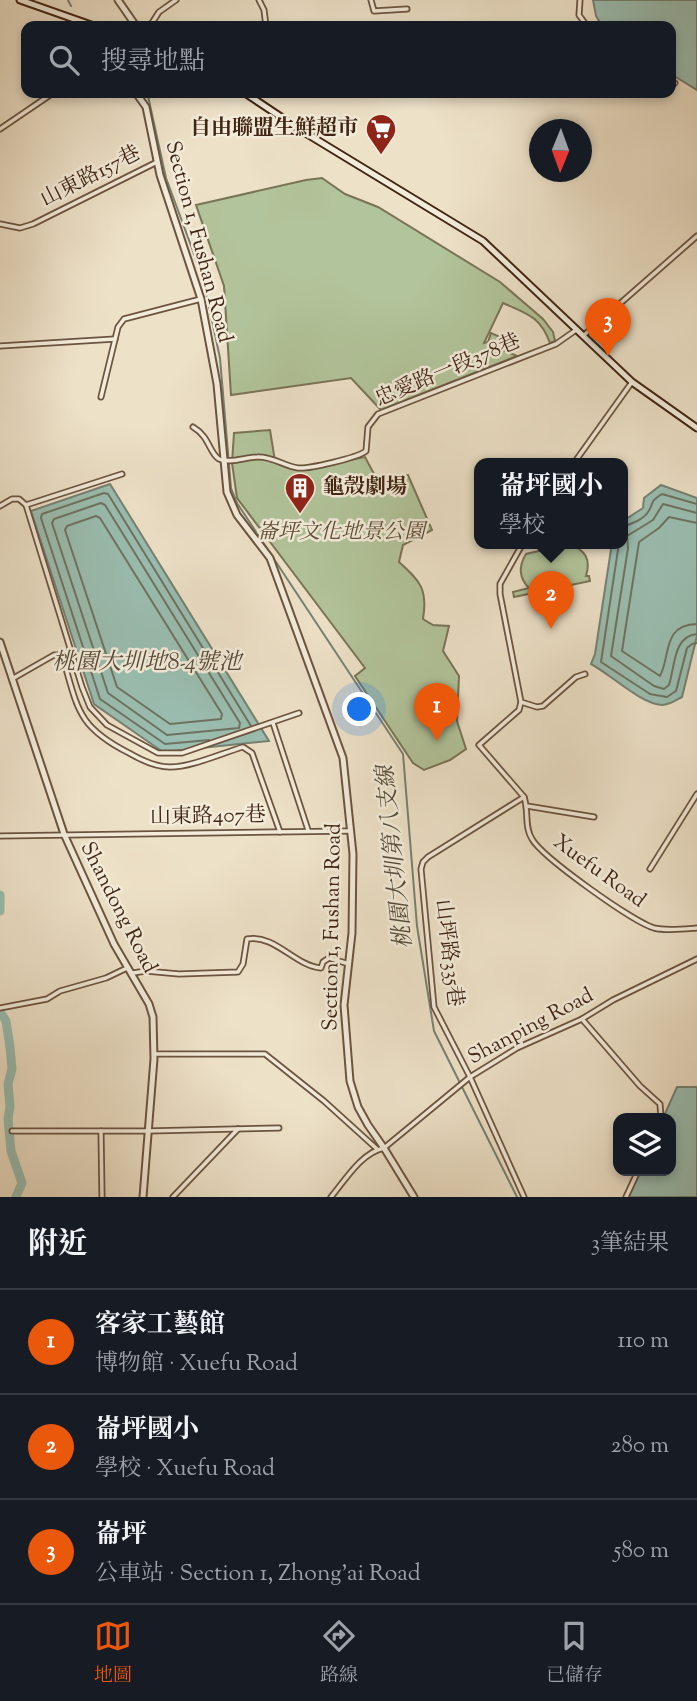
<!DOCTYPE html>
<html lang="zh-TW">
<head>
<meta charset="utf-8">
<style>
  :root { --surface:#171b24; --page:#242831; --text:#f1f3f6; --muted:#9ea1a6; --line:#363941; --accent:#ea580c }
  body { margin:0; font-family:"Sorts Mill Goudy","Noto Serif TC",serif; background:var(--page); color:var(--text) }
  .controls { position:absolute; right:21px; bottom:21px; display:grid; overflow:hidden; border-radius:14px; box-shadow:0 4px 10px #0003 }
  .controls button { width:63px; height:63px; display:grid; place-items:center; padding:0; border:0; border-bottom:2px solid var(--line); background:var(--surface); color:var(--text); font:35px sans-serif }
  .compass { position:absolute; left:529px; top:119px; width:63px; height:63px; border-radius:50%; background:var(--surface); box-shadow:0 4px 10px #0003; rotate:181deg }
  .you { position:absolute; left:360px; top:710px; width:24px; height:24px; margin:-18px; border:5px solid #fff; border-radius:50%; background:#1a73e8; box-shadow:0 0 0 10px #1a73e833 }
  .badge { display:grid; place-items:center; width:46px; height:46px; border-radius:50%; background:var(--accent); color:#fff; font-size:23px; font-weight:700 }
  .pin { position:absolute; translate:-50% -58px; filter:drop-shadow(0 2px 4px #0008) }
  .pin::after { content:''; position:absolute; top:37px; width:24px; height:21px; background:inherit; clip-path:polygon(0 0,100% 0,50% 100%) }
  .popup { position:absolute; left:474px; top:458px; width:154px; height:91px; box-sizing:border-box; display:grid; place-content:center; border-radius:14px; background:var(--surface); filter:drop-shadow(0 2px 5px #0005); font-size:23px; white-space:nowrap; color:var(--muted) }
  .popup b { font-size:26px; color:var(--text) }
  .popup::after { content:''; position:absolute; left:50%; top:100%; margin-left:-14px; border:14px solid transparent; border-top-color:var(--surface) }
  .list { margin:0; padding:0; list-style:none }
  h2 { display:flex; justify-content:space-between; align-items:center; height:91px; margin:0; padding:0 28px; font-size:30px }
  h2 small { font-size:23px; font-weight:400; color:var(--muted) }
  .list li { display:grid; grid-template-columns:46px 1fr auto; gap:21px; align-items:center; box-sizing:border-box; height:105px; padding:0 28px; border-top:2px solid var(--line) }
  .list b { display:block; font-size:26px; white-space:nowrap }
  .list p { margin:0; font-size:23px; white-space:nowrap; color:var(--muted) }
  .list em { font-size:23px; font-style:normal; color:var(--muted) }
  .icon { flex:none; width:38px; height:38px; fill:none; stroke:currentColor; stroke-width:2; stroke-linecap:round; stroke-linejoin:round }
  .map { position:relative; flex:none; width:697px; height:1197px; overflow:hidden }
  .search { position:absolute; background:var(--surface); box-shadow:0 4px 10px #0003; left:21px; right:21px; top:21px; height:77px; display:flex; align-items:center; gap:18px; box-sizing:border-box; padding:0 24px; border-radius:14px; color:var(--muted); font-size:26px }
  .sheet { height:406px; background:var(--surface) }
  nav { display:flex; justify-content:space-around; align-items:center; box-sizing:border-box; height:98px; border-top:2px solid var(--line); background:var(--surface); font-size:19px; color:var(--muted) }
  nav a { display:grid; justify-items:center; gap:4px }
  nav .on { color:var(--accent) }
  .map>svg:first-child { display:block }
</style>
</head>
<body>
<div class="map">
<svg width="697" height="1197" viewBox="0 0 697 1197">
  <rect width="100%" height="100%" fill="#ede1c8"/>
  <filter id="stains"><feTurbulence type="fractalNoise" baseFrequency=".00286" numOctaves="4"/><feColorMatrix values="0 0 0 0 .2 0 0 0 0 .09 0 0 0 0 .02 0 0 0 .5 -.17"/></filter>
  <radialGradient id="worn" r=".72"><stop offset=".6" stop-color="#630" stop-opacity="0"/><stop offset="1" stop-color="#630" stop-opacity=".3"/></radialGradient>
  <g fill="#b2c49b" stroke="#7a7457" stroke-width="2">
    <path d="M322,178L345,194L378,207L500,282L543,319L553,332L555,341L550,343C540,316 527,314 503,303L484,343L488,342L491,333L500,337L496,347L517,356L381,410L351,378L231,395L224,286L196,205L306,180Z"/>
    <path d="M270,430L275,461L298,470L365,457L380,485L408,475L432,530L403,545L399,562C420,581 428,589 423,619L433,625L449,626L443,651L459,676L457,721L466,749L450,760L424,770L413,763L355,676L365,668L237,498L232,463L234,433Z"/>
    <path d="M569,544C586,550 591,560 586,576H589L590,581L514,597L513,592L529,588C519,578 518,567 526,554Z"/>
  </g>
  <g fill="#9abeb1" stroke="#768172" stroke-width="2">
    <polygon points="593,0 697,0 697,90 671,74 671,26 602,26 596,16"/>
    <polygon points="110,484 269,741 163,752 94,704 31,511"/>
    <path d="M661,485L697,498V636L682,697C676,700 670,705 662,705C641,704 610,674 591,664L595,654L612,543H623V521L643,508L644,498Z"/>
    <polygon points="677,1087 697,1087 697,1197 627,1197 639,1171 671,1171 671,1118 663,1118"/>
  </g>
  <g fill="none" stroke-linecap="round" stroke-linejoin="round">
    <g stroke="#6e7262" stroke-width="2">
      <polygon points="101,503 105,505 240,723 239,728 167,735 108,693 52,523 54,519"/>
      <path d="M697,513L663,504L653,520L627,536L628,548L611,656L654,686L664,689L669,685C675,667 673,636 697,634"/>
      <polygon points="96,516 100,518 222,714 221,719 170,724 117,687 65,530 67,526"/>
      <path d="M697,523L669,517L659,528L639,542L622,651L660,676C671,655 662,625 697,624"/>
      <path d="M623,526C630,525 644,519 648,512C655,502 648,503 662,494L697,504"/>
      <polyline points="619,543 601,662 650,694 667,697 676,691 687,648 692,644 697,643"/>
      <polyline points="209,740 165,744 100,699 41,518 42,514 104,493 108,494 251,726"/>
    </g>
    <g stroke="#768172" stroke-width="2">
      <polyline points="68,0 71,6"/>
      <polyline points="145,93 148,96 166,178 203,278 220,358 231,488 237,503 403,754 417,926 434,1031 517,1197"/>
    </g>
    <g stroke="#9abeb1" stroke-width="9">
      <polyline points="0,895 0,911"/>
      <polyline points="0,1012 6,1021 10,1047 12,1069 8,1084 10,1106 8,1119 11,1151 22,1183 16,1197"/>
    </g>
    <g stroke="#6c5440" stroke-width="7">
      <g id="minor">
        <polyline points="259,0 264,10 266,26"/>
        <polyline points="371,0 374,11 407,9"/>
        <polyline points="580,0 579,15 587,26"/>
        <polyline points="150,26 159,12 176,0"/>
        <polyline points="671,80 675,83"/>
        <polyline points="0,129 53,93"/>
        <polyline points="0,224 20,228 33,224 157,162"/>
        <polyline points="583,336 697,236"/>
        <polyline points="0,346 115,339"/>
        <polyline points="101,397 118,327 124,319 201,299"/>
        <path d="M193,427C210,437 209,453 219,459C228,464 247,457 257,457C272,456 284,466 298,468C309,469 357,458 366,451L368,427L378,414L556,344L576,330"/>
        <polyline points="574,463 632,382"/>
        <polyline points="26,505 122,474"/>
        <polyline points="0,506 12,499 19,499 26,505 82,687 90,707 107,725 158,753 182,753 299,713"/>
        <path d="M523,543L500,584V594L521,702L519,710L479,745L524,797C529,811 524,827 532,839C542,857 633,922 654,928C666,931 684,929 697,928"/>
        <path d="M12,679L54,655H62C78,708 76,726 129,753C141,760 155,767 170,767C192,767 222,753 243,747L252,753L280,832"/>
        <polyline points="521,702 537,707 543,706 576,677 585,674"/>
        <polyline points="273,723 308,830"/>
        <polyline points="524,797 428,857 423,862 421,869 434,1007 470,1077 524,1197"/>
        <polyline points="527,806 594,817"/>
        <polyline points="0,836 350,831"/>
        <polyline points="650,869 697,794"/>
        <path d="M133,973L146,971L179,974L238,972L243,964L247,939C275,934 295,966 321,968L323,962L329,958L349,964"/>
        <polyline points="0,1008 47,999 60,991 106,978 127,968"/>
        <polyline points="582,1019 640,1086 660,1104 661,1118"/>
        <polyline points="155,1054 265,1054 324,1101 377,1149"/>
        <polyline points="12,1131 148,1131 279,1128"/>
        <polyline points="101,1131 102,1197"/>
        <polyline points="173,1197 238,1129"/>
        <path d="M331,1197C346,1179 361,1153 384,1148L470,1077L517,1048L582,1019L613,1000L697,959"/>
        <polyline points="626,1197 638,1171"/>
      </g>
    </g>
    <g stroke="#6c5440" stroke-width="9">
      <g id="tertiary">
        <polyline points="118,0 136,26"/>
        <polyline points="136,93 146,107 160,175 201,299 217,384 227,492 237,515 270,558 343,758 353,854 352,933 344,1005 350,1081 358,1107 368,1125 384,1148 414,1197"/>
        <polyline points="0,642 64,834 114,944 149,1004 153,1017 154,1059 143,1197"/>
      </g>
    </g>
    <g stroke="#412513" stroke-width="9">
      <g id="secondary">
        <polyline points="20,0 94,26"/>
        <polyline points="245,93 299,129 483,241 632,382 697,428"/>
      </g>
    </g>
    <use href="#minor" stroke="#f3ecdb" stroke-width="3.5"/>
    <use href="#tertiary" stroke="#f3ecdb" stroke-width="5"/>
    <use href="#secondary" stroke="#f3ecdb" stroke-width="5"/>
  </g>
  <defs>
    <g id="supermarket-pin" transform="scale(1.575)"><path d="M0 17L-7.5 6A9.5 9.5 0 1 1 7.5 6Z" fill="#8f2418" stroke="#f3ecdb"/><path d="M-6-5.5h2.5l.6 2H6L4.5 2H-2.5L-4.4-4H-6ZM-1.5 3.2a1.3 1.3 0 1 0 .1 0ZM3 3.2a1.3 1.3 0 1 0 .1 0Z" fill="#fff"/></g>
    <g id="building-pin" transform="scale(1.575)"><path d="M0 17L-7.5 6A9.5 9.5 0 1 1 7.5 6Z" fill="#8f2418" stroke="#f3ecdb"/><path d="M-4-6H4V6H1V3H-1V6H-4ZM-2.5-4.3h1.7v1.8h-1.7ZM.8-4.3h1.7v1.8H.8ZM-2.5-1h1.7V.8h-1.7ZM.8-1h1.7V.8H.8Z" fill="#fff"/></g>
  </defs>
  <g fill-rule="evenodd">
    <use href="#supermarket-pin" x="381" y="129"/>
    <use href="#building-pin" x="300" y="488"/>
  </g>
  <g text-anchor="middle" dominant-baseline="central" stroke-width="5" stroke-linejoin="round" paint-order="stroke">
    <g font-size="21" font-weight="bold" fill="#412513" stroke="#f3ecdb" text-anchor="end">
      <text x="358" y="129">自由聯盟生鮮超市</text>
      <text x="323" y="488" text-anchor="start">龜殼劇場</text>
    </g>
    <g font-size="21" fill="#412513" stroke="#f3ecdb">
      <text transform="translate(91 177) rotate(-27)">山東路157巷</text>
      <text transform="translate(198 242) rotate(75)">Section 1, Fushan Road</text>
      <text transform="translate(448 371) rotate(-23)">忠愛路一段378巷</text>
      <text transform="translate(208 817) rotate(-1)">山東路407巷</text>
      <text transform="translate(599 872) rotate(36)">Xuefu Road</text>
      <text transform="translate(118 908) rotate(63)">Shandong Road</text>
      <text transform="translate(333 927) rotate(-89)">Section 1, Fushan Road</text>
      <text transform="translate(448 953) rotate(83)">山坪路335巷</text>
      <text transform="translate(531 1027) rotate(-28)">Shanping Road</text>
    </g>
    <g font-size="21" font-style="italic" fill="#5d4d35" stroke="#f3ecdb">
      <text x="341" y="533">崙坪文化地景公園</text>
    </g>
    <g font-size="23" font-style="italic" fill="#574b3a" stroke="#f3ecdb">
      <text x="147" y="663">桃園大圳地8-4號池</text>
      <text transform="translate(396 857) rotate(-96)">桃園大圳第八支線</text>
    </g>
  </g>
  <rect width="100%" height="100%" filter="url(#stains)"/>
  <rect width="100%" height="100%" fill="url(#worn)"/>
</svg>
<div class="controls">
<button><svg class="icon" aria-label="layers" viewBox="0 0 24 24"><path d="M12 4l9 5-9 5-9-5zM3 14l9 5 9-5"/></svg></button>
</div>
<svg class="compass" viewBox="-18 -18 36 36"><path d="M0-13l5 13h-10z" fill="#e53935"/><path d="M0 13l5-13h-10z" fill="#9ea1a6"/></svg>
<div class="you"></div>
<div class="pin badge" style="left:437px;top:741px">1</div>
<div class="pin badge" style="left:551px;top:629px">2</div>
<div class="popup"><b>崙坪國小</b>學校</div>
<div class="pin badge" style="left:608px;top:356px">3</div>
<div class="search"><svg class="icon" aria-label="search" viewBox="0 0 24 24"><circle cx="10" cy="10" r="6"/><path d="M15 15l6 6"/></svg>搜尋地點</div>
</div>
<section class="sheet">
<h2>附近<small>3筆結果</small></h2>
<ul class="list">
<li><span class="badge">1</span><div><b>客家工藝館</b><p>博物館 · Xuefu Road</p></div><em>110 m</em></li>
<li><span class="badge">2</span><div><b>崙坪國小</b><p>學校 · Xuefu Road</p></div><em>280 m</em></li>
<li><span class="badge">3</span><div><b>崙坪</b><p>公車站 · Section 1, Zhong'ai Road</p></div><em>580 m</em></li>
</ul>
</section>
<nav>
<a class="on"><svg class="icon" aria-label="map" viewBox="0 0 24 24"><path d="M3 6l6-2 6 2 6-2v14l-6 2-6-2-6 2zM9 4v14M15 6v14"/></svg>地圖</a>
<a><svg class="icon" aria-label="directions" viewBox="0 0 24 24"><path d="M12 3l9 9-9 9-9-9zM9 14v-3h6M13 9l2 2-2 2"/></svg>路線</a>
<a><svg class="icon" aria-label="saved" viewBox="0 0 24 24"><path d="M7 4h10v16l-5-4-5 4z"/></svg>已儲存</a>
</nav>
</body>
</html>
